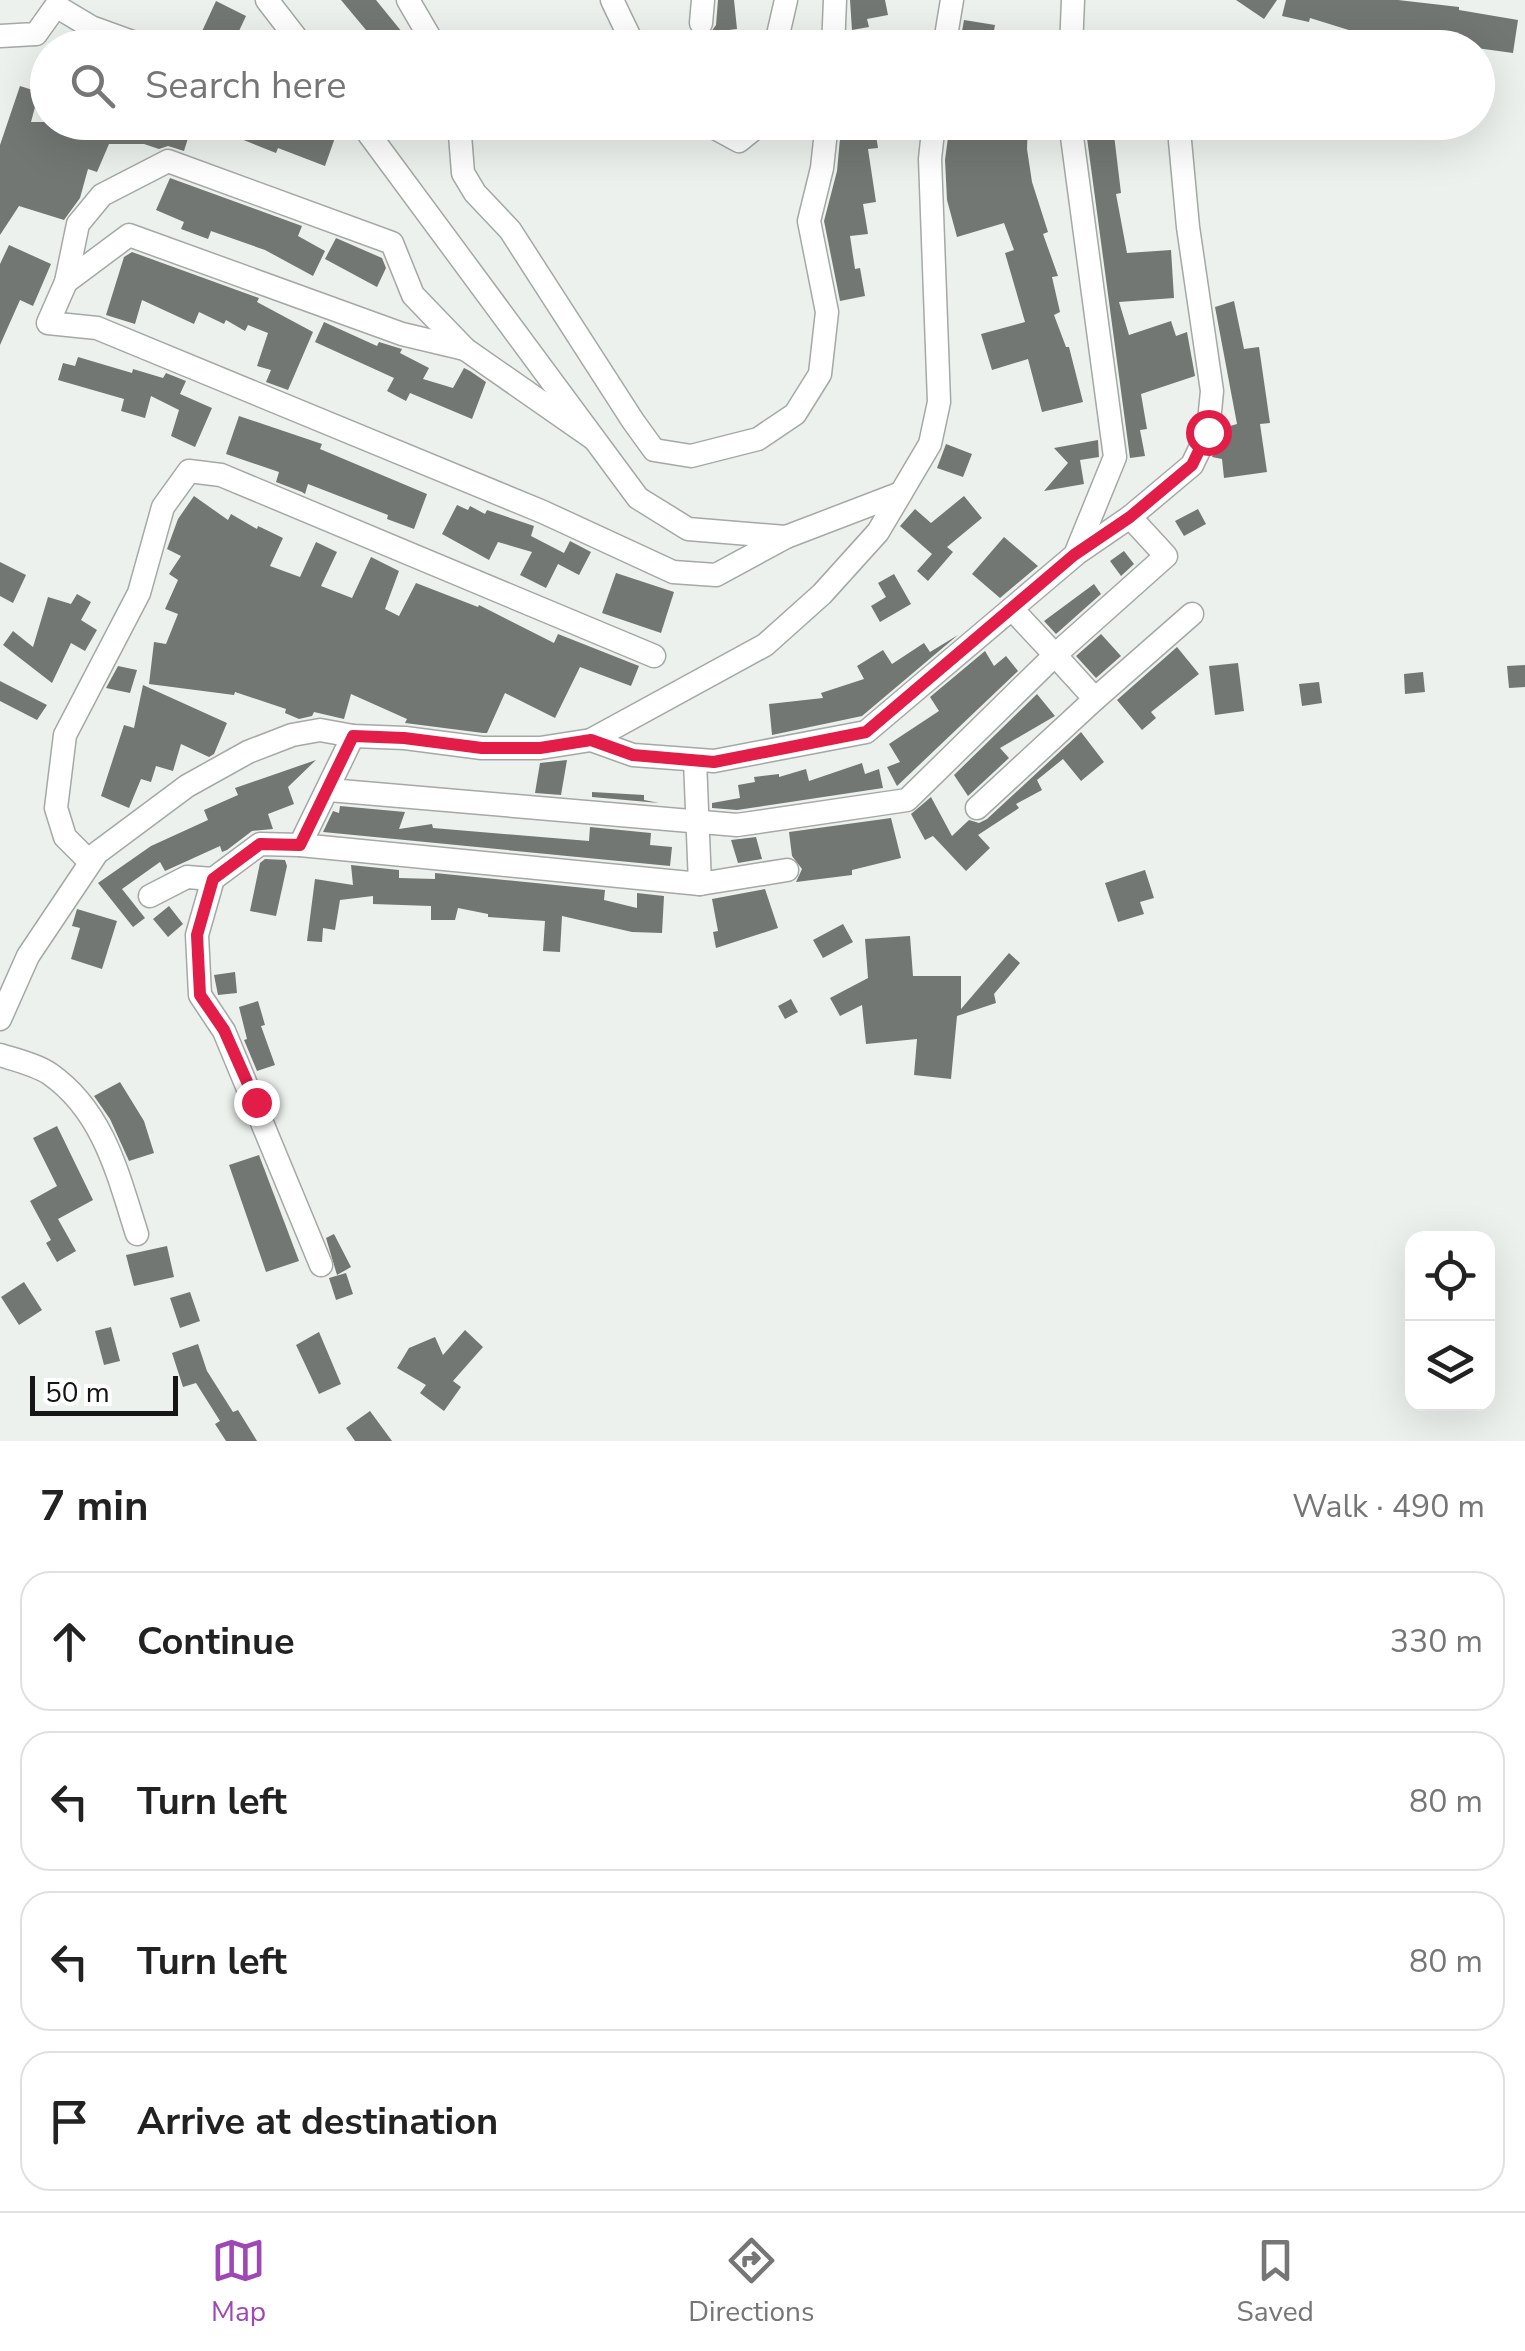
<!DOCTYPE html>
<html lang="en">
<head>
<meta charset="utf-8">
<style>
  :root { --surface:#fff; --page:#f6f6f6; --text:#222; --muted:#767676; --line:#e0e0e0; --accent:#9e48b5 }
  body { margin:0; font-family:"Nunito Sans",sans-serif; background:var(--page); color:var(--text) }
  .controls { position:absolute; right:30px; bottom:30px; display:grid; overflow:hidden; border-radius:20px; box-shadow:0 10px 40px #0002 }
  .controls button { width:90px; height:90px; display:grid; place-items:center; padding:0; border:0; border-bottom:2px solid var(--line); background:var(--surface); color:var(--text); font:50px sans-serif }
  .scale { position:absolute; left:30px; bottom:25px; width:148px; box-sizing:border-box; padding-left:10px; border:5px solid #151615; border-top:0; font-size:28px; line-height:35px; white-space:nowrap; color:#151615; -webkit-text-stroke:8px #fff; paint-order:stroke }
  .stop { position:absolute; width:30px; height:30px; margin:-22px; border:8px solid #e11d48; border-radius:50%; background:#fff }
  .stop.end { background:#e11d48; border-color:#fff; box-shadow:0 2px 10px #0008 }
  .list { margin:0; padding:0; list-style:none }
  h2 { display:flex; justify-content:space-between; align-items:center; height:130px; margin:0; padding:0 40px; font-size:42px }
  h2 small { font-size:32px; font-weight:400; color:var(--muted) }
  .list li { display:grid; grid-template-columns:65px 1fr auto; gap:30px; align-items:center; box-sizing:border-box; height:140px; margin:0 20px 20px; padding:0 20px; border:2px solid var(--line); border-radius:30px }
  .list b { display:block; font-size:38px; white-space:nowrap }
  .list em { font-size:32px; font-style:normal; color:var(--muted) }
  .icon { flex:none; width:55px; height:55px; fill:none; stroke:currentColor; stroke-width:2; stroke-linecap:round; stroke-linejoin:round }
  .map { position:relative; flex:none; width:1525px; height:1441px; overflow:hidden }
  .search { position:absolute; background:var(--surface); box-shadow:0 10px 40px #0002; left:30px; right:30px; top:30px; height:110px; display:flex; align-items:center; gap:25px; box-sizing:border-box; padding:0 35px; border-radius:55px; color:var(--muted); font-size:38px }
  .sheet { height:770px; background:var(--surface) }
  nav { display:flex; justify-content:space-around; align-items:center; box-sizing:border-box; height:140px; border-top:2px solid var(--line); background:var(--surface); font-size:28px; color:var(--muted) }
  nav a { display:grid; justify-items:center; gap:5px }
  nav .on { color:var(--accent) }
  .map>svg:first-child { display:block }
</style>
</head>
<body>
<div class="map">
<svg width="1525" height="1441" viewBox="0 0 1525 1441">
  <rect width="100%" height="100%" fill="#ecf1ed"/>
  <g fill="#737773">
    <polygon points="341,0 376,0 415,48 381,48"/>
    <polygon points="718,0 734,0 737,29 729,30 732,48 709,48 708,36 716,25"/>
    <polygon points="850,0 885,0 888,15 867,19 869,27 852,30"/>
    <polygon points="1236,0 1277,0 1264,19"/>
    <polygon points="1286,0 1398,0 1459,7 1459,10 1518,20 1513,53 1352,31 1310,18 1309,22 1282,16"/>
    <polygon points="216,1 246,16 231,48 213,48 198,40"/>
    <polygon points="964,20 995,25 991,48 959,48"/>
    <polygon points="20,86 39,92 31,122 193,122 184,151 168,146 159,149 144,144 109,144 97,172 88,169 80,198 64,220 19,206 0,235 0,145"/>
    <polygon points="199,122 312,122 337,132 325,166 278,148 276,153"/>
    <polygon points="950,122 1028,122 1027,149 1032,182 1048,232 1043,234 1058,276 1052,277 1060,312 1054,315 1066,347 1069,347 1083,402 1042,412 1028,359 992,370 981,334 1025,322 1005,253 1014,250 1004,223 957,237 947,200 945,160"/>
    <polygon points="874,123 878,148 868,149 876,202 863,204 868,234 850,236 855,269 860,268 865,296 840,301 824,221 837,171 841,128"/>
    <polygon points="1114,135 1121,193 1116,194 1127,253 1171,250 1174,298 1119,302 1129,335 1171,321 1176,336 1187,332 1195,376 1141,394 1147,429 1140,430 1145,456 1130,458 1087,138"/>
    <polygon points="170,178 302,226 298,236 325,251 313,276 265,250 211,231 208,239 181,229 184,222 156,210"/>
    <polygon points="336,238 382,258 386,268 377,287 325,259"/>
    <polygon points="9,245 51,264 33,306 20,300 0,345 0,264"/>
    <polygon points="132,252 259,298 257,302 313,332 288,390 266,382 271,370 257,366 268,333 248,325 245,331 226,320 224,324 199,312 194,324 142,300 135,324 106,315 124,257"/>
    <polygon points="1234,301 1244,349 1259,347 1270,423 1260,424 1267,472 1224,478 1222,459 1212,457 1224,439 1223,428 1237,424 1215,307"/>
    <polygon points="324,322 377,346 379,342 402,349 400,353 429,368 423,379 453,388 464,368 470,371 486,382 472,419 410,393 406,401 387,391 394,378 315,342"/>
    <polygon points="78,357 132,373 133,369 163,378 166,373 186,381 180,394 212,408 195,447 171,436 179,410 151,396 145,418 121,411 124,399 58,380 63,363 75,366"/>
    <polygon points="239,416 322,444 320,449 427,494 414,529 387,519 388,515 308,484 305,494 302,492 276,482 279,472 226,454"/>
    <polygon points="1098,440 1099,457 1080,460 1084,484 1044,491 1068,463 1054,448"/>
    <polygon points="946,444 972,454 963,477 937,468"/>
    <polygon points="194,496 228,520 231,514 257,529 258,526 283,538 270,566 300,577 316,542 337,552 321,586 352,598 371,557 399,571 385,609 399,616 416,583 478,607 479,605 554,643 558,634 639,666 631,686 580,667 555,718 505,693 487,733 483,733 405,723 407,719 351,694 344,719 314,712 312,716 299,719 285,713 286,709 235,692 234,695 149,684 154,642 166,644 178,614 165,609 178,580 169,574 181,556 167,549 178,519"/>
    <polygon points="964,496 982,518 947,547 953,552 928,581 917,571 932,554 900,526 915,509 931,523"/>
    <polygon points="457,505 468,510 470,506 485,514 487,510 534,526 531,536 564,553 570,541 591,552 579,575 558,564 546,588 520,575 532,552 498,542 489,560 442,534"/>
    <polygon points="1198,509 1206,524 1184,536 1175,521"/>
    <polygon points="1004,537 1038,566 1000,598 972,574"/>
    <polygon points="1124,551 1134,564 1121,576 1110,561"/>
    <polygon points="0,562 26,575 13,603 0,596"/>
    <polygon points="616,573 674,592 661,633 602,613"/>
    <polygon points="894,574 911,604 880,622 871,606 886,597 878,583"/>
    <polygon points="1094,584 1101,594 1056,634 1044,621"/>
    <polygon points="77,594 91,602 81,620 97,630 85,651 71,643 52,683 3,645 13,631 33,647 48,597 71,604"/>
    <polygon points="1101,634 1121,656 1096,678 1076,656"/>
    <polygon points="958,635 862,716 772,735 769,704 823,698 821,693 864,679 857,666 883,650 892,664 924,643 930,652"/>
    <polygon points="1177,647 1199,674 1151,712 1156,718 1142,730 1117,700"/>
    <polygon points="985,651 994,666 1006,656 1018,671 897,786 887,767 900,762 889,744 939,711 930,697"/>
    <polygon points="1238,663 1244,711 1215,715 1209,666"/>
    <polygon points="1525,665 1525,687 1509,688 1507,666"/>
    <polygon points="118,666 137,670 130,693 106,688"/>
    <polygon points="1423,672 1425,692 1405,694 1404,674"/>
    <polygon points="0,681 47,705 37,720 0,701"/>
    <polygon points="1319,682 1322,703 1302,706 1299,684"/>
    <polygon points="143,685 227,723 214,754 209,757 181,744 173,771 156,766 151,782 141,779 129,808 101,796 124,725 134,728"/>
    <polygon points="1037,694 1055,716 1000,748 1009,758 968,796 954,775"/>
    <polygon points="1081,732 1104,762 1081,781 1063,759 1037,780 1042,790 1016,804 1019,808 978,835 990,848 966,871 933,836 925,840 911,814 931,797 952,836 969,820 979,823 987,819"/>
    <polygon points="316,760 288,787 294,804 268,814 273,829 252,831 227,850 222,852 220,846 165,871 160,862 122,889 145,918 133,927 98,883 151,846 208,820 204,810 238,795 235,788"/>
    <polygon points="567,760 561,795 535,793 540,763"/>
    <polygon points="862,763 865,774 879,769 883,788 737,810 712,808 712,803 740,798 738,785 755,782 754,777 779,774 779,777 806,769 809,781"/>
    <polygon points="592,792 644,795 644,800 659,803 592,797"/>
    <polygon points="340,806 405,812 399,829 432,824 433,828 589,841 590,827 651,833 650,845 672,847 670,866 323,832 333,811 339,813"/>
    <polygon points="891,818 901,858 852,870 852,875 796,882 802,869 792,856 789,832"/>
    <polygon points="756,837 762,859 738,863 731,840"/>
    <polygon points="265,859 285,860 287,866 276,916 250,911 260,863"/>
    <polygon points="351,865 399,870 399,878 435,879 435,873 605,890 604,900 637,908 637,893 664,896 662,933 632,932 562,916 560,952 543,951 545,921 488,917 488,914 458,908 455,920 431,920 431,906 373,904 373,896 340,900 335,930 323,928 322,942 307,941 315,879 353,885"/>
    <polygon points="1145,870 1154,898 1140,902 1144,914 1118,922 1105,883"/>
    <polygon points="765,889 778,928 716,948 713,932 718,931 712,899"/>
    <polygon points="169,906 183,924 168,937 153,919"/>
    <polygon points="77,909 117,921 102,969 71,959 80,928 72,926"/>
    <polygon points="843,924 853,942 823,958 813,940"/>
    <polygon points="910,936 913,976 961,976 961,1009 1009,953 1020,963 994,994 996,1003 957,1016 951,1079 914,1075 917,1039 866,1044 862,1005 840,1016 830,998 868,978 865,939"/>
    <polygon points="235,972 237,993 218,995 214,975"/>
    <polygon points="791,999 798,1012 785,1019 778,1006"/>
    <polygon points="258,1001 265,1025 261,1026 275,1065 257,1071 244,1040 247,1039 239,1007"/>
    <polygon points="120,1082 144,1121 154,1153 129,1161 110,1119 94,1096"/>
    <polygon points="57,1126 93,1200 58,1219 76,1251 57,1262 46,1243 51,1240 30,1201 57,1186 33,1138"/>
    <polygon points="259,1155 299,1261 266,1272 229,1165"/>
    <polygon points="334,1234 351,1267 337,1275 326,1238"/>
    <polygon points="167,1246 174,1277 134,1286 126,1255"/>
    <polygon points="346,1273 353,1294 336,1300 329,1278"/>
    <polygon points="24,1282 42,1310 19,1325 1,1297"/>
    <polygon points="190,1292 200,1321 180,1328 170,1298"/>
    <polygon points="111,1327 120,1361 104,1365 95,1331"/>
    <polygon points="465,1330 483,1347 453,1381 461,1387 444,1411 420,1393 426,1385 397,1368 409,1348 435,1337 443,1355"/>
    <polygon points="319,1332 341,1384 319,1394 296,1345"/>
    <polygon points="198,1344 207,1371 233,1412 238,1410 257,1441 226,1441 215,1424 220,1421 196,1383 183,1387 172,1353"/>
    <polygon points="370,1411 392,1441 355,1441 346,1428"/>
  </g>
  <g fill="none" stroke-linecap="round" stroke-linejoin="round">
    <g stroke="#a4a9a5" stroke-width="25">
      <g id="minor">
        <polyline points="267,0 304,48"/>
        <polyline points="408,0 436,48"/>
        <polyline points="612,0 635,48"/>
        <polyline points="701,23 703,0"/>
        <polyline points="0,36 36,34 56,6 91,27 149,48"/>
        <polyline points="775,48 786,0"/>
        <polyline points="833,48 835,0"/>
        <polyline points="944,48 952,0"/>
        <polyline points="1071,48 1073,0"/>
        <polyline points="360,122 638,498 688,529 786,537 901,493"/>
        <polyline points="459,122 463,173 475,193 510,230 633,421 654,450 691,456 758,439 795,414 820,374 827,312 809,221 822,168 827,122"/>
        <polyline points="704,122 739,141 755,128 757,122"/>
        <polyline points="66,282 129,235 402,334 465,349"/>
        <polyline points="594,439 465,349 413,295 392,243 168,161 102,195 78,224 66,282 48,323 97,328 543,512 673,572 716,575 786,537"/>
        <polyline points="1130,517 1192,465 1208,432 1212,391 1188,227 1180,141"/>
        <polyline points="1095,699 1192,614"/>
        <polyline points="353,736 300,845 700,884 695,760"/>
        <polyline points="591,740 633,755 714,761 866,732 1075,555 1115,457 1070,122"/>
        <polyline points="329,790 737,825 907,800 1055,655 1012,609"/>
        <polyline points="977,808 1095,699 1055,655 1166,556 1130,517 1076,554"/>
        <polyline points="300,845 260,844 213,879 197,935 200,995 224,1031 321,1265"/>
        <polyline points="90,862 65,837 56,808 65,735 139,593 163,507 189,471 221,475 654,656"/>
        <polyline points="700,884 787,870"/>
        <polyline points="150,896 187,877 213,879"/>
        <polyline points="0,1019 28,956 97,853 187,786 248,752 292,735 320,730 353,736 405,738 482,748 540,748 591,740 765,645 822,594 878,532 930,444 939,402 930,159 934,122"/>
        <path d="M0,1055C16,1060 37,1065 50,1074C104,1112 118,1175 137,1234"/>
      </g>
    </g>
    <use href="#minor" stroke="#fff" stroke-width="22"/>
  </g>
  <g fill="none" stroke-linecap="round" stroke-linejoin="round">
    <polyline stroke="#e11d48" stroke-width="12" points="256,1102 224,1030 200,995 197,935 213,879 260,844 300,845 353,736 404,738 482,748 540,748 591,740 633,755 714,762 866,732 1074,555 1130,517 1192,465 1208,432"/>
  </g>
</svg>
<div class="controls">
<button><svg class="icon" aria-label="locate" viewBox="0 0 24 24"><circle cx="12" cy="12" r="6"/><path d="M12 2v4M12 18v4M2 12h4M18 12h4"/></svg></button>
<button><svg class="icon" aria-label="layers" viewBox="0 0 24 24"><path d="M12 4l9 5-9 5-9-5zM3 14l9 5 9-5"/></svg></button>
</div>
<div class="scale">50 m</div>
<div class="stop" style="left:1208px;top:432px"></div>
<div class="stop end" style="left:256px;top:1102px"></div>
<div class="search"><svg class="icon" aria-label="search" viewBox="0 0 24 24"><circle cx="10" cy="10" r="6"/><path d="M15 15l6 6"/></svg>Search here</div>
</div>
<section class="sheet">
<h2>7 min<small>Walk · 490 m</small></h2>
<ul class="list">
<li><svg class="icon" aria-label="ahead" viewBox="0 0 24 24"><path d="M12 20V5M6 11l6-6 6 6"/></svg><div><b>Continue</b></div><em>330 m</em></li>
<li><svg class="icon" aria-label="left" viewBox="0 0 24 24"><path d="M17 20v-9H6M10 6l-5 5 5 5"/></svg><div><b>Turn left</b></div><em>80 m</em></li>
<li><svg class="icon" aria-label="left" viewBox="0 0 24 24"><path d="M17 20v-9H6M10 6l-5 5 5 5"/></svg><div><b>Turn left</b></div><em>80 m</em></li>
<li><svg class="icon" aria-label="arrive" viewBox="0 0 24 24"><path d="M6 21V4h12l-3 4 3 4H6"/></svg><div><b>Arrive at destination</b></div></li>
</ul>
</section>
<nav>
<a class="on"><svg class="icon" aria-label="map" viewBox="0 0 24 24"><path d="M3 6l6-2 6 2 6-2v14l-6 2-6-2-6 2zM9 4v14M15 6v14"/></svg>Map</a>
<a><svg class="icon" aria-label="directions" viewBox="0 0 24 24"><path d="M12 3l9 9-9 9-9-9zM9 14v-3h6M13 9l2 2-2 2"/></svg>Directions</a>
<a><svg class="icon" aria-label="saved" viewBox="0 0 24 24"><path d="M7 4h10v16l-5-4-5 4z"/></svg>Saved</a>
</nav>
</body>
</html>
